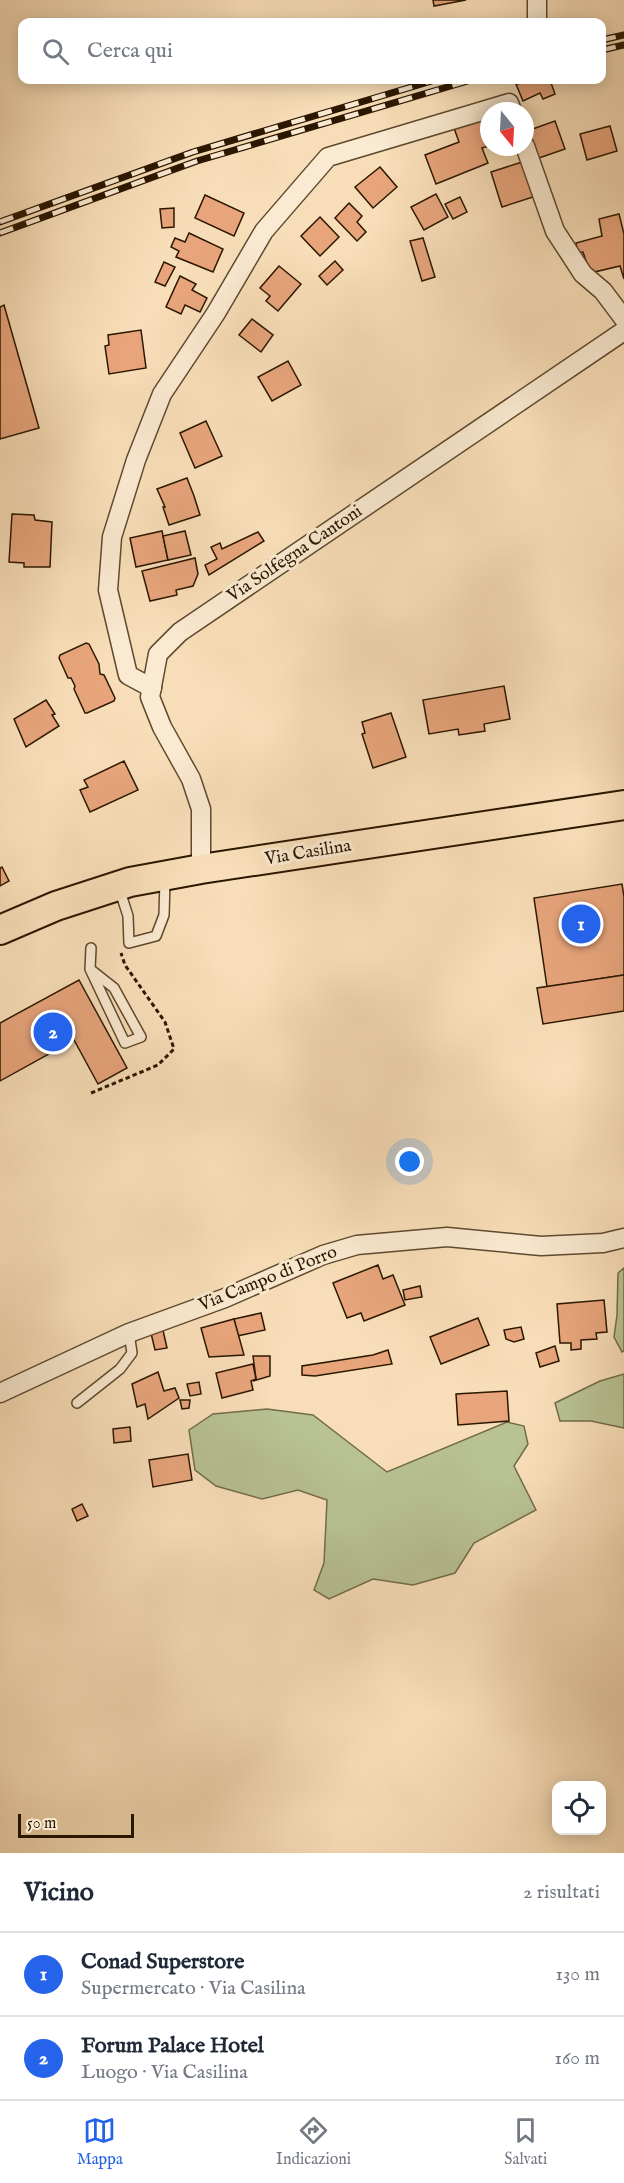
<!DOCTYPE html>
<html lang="it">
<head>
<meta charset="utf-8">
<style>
  :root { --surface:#fff; --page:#f6f6f7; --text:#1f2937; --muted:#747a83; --line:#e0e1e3; --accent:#2563eb }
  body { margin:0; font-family:"IM FELL English",serif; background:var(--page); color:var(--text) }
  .controls { position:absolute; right:18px; bottom:18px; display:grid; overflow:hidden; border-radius:12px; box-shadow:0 3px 15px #0003 }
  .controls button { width:54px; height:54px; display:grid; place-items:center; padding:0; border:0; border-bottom:2px solid var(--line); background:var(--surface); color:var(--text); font:30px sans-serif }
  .compass { position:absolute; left:480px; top:102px; width:54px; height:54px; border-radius:50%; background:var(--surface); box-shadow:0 3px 15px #0003; rotate:162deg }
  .scale { position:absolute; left:18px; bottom:15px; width:116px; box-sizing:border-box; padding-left:6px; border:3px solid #2b1700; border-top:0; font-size:16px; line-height:21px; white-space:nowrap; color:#2b1700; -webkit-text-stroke:4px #faead1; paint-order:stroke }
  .you { position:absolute; left:410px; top:1162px; width:21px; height:21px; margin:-15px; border:4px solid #fff; border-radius:50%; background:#1a73e8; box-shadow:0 0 0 9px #1a73e833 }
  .badge { display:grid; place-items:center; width:39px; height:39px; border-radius:50%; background:var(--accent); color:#fff; font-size:20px; font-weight:700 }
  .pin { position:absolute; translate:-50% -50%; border:3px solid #fff; box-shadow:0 2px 6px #0006 }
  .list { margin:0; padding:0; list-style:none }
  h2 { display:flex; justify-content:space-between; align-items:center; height:78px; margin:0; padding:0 24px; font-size:26px }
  h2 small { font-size:20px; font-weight:400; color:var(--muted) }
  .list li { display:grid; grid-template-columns:39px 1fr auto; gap:18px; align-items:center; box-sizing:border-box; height:84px; padding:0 24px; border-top:2px solid var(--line) }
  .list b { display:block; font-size:22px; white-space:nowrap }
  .list p { margin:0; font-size:20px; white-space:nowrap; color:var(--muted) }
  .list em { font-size:20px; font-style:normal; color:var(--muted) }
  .icon { flex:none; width:33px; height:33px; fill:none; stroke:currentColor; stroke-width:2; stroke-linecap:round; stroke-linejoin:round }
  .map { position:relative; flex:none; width:624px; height:1853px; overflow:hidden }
  .search { position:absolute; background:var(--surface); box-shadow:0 3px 15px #0003; left:18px; right:18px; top:18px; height:66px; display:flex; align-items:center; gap:15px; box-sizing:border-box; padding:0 21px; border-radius:12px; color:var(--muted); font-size:22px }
  .sheet { height:246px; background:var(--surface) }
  nav { display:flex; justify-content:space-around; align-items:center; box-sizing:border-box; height:84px; border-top:2px solid var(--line); background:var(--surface); font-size:16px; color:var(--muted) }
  nav a { display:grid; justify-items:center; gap:3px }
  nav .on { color:var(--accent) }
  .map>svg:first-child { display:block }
</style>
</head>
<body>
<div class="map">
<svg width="624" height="1853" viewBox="0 0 624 1853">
  <rect width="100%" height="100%" fill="#f8deb8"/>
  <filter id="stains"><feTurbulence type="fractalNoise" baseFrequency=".00333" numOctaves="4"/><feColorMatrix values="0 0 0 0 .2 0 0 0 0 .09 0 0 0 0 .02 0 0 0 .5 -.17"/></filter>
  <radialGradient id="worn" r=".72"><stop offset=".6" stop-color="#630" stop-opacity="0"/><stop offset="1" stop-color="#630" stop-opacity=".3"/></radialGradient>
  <g fill="#b8c293" stroke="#726c4a" stroke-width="1.5">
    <polygon points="624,1268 624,1351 622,1352 614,1337 617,1315 618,1273"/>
    <polygon points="624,1374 624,1428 591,1421 560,1421 555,1403 600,1381"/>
    <polygon points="267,1409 313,1415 387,1472 507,1422 524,1426 528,1444 514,1466 536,1510 474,1543 455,1573 413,1585 373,1579 329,1599 314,1590 324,1563 327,1500 298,1490 262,1499 216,1486 195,1470 189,1430 213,1414"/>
  </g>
  <g fill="#e8a57c" stroke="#2b1700" stroke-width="1.5">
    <polygon points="433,0 466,0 434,6"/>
    <polygon points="459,19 460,22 442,22"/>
    <polygon points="544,80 550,80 555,94 543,99 540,93 523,101 516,84"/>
    <polygon points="480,118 489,141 489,146 482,148 488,163 436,184 425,155 459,142 454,128"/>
    <polygon points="555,121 565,149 536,159 527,131"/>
    <polygon points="610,126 617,151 587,160 580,134"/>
    <polygon points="522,162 533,197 502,207 491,172"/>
    <polygon points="380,167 397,187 373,208 355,187"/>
    <polygon points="436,194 448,217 424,230 411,207"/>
    <polygon points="205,195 244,213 234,236 195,218"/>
    <polygon points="460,197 467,212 453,219 445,204"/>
    <polygon points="349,203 362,216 357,222 366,232 357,241 335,218"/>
    <polygon points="174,208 174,227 162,228 160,209"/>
    <polygon points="619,214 624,234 624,279 620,266 590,273 583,252 578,253 576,243 602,236 599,219"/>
    <polygon points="320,217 339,237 320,256 301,236"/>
    <polygon points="189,233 223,249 213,272 176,257 179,251 171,247 175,238 185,242"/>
    <polygon points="423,238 435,277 422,281 410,241"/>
    <polygon points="335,261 343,270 327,285 319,276"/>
    <polygon points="164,262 175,267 165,286 155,282"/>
    <polygon points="279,266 301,284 278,311 266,301 270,296 260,288"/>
    <polygon points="180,276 196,284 192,290 207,298 200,312 185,305 181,314 166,307"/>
    <polygon points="4,305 39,428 0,439 0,307"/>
    <polygon points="252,319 273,335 261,352 239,335"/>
    <polygon points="141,330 146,368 109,374 105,346 109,345 108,335"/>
    <polygon points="288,361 301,385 272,401 258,377"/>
    <polygon points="206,421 222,456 195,468 180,433"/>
    <polygon points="187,478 194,496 200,515 169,525 163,507 165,507 157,489"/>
    <polygon points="12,514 34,515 35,520 52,522 50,567 24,567 24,563 9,562"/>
    <polygon points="162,531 168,560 136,567 130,538"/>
    <polygon points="185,531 191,555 168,560 163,536"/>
    <polygon points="258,532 264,541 209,575 205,565 217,559 211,547 220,543 222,549"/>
    <polygon points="195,558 198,574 193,586 176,590 177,595 150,601 142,571"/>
    <polygon points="86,643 89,644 99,664 100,674 104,675 115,698 114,701 87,713 85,713 74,689 75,686 71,678 68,678 59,658 60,655"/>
    <polygon points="504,686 510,719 484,724 485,731 459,735 458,729 429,734 423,700"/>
    <polygon points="46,700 55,714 52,715 59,726 26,747 14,719"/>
    <polygon points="391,713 406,757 373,768 362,734 365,733 362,722"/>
    <polygon points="124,761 138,790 90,812 80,790 88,787 84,780"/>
    <polygon points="2,867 9,881 0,886 0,868"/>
    <polygon points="622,884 624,897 624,975 547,987 534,898"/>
    <polygon points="624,975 624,1011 543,1024 537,988"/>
    <polygon points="79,980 127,1068 98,1084 74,1040 0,1081 0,1023"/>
    <polygon points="378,1265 383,1279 393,1275 405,1305 364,1321 361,1313 347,1318 333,1283"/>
    <polygon points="420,1286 422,1297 405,1300 403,1290"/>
    <polygon points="604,1300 607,1332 596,1333 597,1339 581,1340 581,1349 571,1350 571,1343 560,1343 557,1304"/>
    <polygon points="261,1313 265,1330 237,1336 234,1319"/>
    <polygon points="478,1318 489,1345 441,1364 430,1337"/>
    <polygon points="234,1319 244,1355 209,1357 201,1328"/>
    <polygon points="162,1326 167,1348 155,1350 150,1329"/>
    <polygon points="521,1327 524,1339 514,1342 506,1339 504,1330"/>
    <polygon points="555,1346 559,1361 540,1367 536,1353"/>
    <polygon points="388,1350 392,1364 315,1376 302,1375 302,1366 373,1355"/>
    <polygon points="253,1356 270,1356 270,1376 253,1381 256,1379"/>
    <polygon points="253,1364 256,1379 251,1381 253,1390 222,1398 216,1373"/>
    <polygon points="158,1372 164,1391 175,1388 179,1398 148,1419 145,1404 137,1407 132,1384"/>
    <polygon points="199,1382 201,1394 190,1396 187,1384"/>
    <polygon points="507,1391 509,1421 458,1425 456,1394"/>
    <polygon points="180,1400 190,1400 189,1408 182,1409"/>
    <polygon points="130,1427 131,1441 114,1443 113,1429"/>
    <polygon points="188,1454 192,1480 153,1487 149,1460"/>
    <polygon points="82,1504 88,1516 77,1521 72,1509"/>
  </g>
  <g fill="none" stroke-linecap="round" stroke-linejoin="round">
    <g stroke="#5e492e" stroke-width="12">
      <g id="lane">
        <polyline points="119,888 128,916 129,943 156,936 164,915 165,880"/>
        <polyline points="90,969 114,988 141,1037 125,1043 90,969 91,948"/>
        <polyline points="77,1403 120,1369 132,1353 129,1333"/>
      </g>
    </g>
    <g stroke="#5e492e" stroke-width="21">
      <g id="street">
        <polyline points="537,22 537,0"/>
        <polyline points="525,146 555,231 583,274 603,291 624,319"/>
        <polyline points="152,688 128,675 108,590 112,537 136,460 162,394 216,313 264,231 328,157 509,103 512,111"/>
        <polyline points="201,869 201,809 191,779 162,727 150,697 158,654 180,632 624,331"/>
        <polyline points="0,1393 129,1333 225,1298 323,1255 357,1245 447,1237 541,1246 603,1243 624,1238"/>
      </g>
    </g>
    <g stroke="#2b1700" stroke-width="32">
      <polyline id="primary" points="0,930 56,906 130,882 201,869 624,805"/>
    </g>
    <polyline stroke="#2b1700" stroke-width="3" stroke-dasharray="4.5 3" stroke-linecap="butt" points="91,1093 158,1065 174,1049 165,1022 125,965 121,953"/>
    <use href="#lane" stroke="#faead1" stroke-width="9"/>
    <use href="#street" stroke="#faead1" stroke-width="18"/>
    <use href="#primary" stroke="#f8deb8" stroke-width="28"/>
    <g stroke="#2b1700" stroke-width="7">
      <g id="rail">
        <polyline points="602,40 624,35"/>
        <polyline points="602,50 624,45"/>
        <polyline points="0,222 193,152 435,80"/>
        <polyline points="0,233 197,161 471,80"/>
      </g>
    </g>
    <use href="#rail" stroke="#faead1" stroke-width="4.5" stroke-dasharray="14" stroke-linecap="butt"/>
  </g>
  <g text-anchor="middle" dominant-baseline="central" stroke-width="6" stroke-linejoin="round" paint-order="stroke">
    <g font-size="18" fill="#2b1700" stroke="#faead1">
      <text transform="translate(295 554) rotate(-34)">Via Solfegna Cantoni</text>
      <text transform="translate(308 853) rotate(-9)">Via Casilina</text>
      <text transform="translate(268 1279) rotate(-22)">Via Campo di Porro</text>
    </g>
  </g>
  <rect width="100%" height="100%" filter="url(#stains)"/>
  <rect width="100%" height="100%" fill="url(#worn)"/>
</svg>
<div class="controls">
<button><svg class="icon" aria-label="locate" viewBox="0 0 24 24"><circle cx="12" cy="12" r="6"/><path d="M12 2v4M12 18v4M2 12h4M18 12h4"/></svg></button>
</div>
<svg class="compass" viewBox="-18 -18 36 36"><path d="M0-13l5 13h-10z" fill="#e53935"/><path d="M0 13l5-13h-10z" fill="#747a83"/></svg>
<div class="scale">50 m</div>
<div class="you"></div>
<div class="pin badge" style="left:581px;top:924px">1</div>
<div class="pin badge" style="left:53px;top:1032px">2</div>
<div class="search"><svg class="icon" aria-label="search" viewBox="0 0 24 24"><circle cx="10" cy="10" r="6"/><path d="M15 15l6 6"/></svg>Cerca qui</div>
</div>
<section class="sheet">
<h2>Vicino<small>2 risultati</small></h2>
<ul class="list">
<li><span class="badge">1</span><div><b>Conad Superstore</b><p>Supermercato · Via Casilina</p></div><em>130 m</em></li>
<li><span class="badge">2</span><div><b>Forum Palace Hotel</b><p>Luogo · Via Casilina</p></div><em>160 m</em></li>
</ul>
</section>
<nav>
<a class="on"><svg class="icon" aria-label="map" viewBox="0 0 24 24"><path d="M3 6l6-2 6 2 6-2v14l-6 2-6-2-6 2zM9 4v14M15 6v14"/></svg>Mappa</a>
<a><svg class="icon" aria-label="directions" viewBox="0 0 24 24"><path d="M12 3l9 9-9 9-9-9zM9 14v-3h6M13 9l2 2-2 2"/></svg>Indicazioni</a>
<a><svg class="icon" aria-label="saved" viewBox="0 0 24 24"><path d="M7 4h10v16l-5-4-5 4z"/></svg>Salvati</a>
</nav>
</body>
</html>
